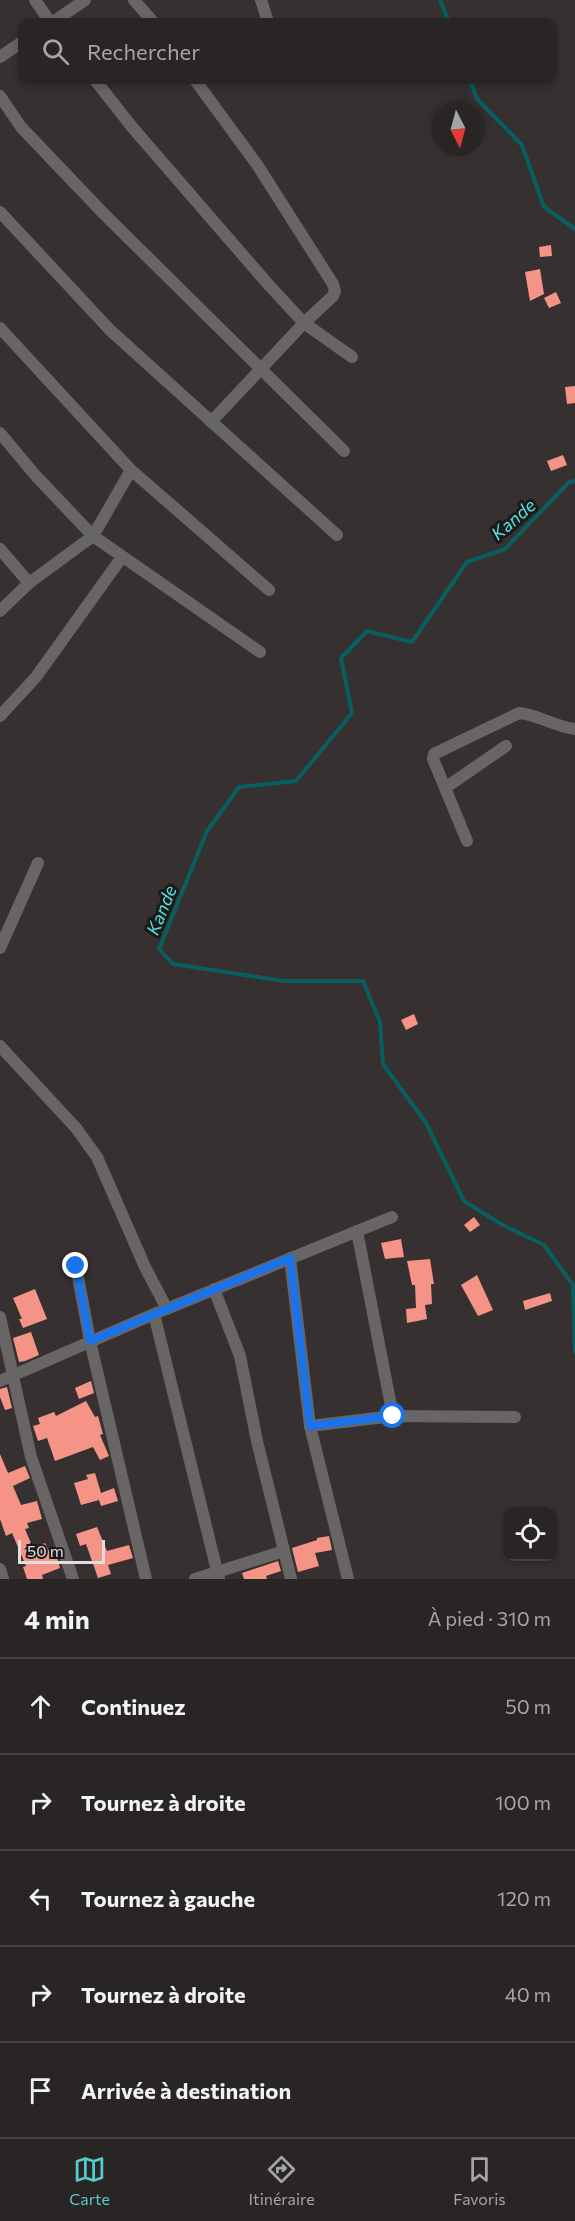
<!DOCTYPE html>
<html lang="fr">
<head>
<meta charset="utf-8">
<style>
  :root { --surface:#282524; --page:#343131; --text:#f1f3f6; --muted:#a5a5a6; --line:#444241; --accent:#52cdcd }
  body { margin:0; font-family:Commissioner,sans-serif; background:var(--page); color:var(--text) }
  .controls { position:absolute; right:18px; bottom:18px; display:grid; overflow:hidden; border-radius:12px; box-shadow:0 3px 9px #0003 }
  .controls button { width:54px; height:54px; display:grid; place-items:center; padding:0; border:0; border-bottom:2px solid var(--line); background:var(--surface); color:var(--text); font:30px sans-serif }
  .compass { position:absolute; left:431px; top:102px; width:54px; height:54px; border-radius:50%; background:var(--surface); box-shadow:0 3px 9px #0003; rotate:174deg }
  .scale { position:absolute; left:18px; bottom:15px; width:87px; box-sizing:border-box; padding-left:6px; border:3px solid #e1dedd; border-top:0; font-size:16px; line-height:21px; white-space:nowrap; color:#e1dedd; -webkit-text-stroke:4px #1c1a19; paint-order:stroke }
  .stop { position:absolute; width:18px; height:18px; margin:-14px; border:4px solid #1a73e8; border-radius:50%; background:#fff }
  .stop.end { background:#1a73e8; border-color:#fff; box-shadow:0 2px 6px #0008 }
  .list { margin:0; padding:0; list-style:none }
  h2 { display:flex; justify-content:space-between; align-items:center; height:78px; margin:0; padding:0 24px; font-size:26px }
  h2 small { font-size:20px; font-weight:400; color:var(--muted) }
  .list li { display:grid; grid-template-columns:39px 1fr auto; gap:18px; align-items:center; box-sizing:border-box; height:96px; padding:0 24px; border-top:2px solid var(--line) }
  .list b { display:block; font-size:22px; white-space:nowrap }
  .list em { font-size:20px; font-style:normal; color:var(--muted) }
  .icon { flex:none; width:33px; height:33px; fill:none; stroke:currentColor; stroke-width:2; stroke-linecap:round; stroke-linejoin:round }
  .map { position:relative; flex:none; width:575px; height:1579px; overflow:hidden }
  .search { position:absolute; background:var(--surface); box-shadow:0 3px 9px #0003; left:18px; right:18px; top:18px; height:66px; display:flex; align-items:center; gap:15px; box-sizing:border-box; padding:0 21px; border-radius:12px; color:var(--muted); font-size:22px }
  .sheet { height:558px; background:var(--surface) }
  nav { display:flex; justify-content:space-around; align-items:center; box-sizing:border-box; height:84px; border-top:2px solid var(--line); background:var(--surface); font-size:16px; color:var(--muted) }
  nav a { display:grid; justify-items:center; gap:3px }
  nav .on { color:var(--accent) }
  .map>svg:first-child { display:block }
</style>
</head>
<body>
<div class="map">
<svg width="575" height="1579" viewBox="0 0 575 1579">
  <rect width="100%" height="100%" fill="#363130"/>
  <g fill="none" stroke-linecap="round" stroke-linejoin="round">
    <g stroke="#095f5f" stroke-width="4">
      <polyline points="440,0 449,22"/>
      <polyline points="470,80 477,99 522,145 544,207 575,229"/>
      <polyline points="575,481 569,482 505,549 467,562 412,642 367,631 341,658 352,713 296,781 239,787 207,831 159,949 173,964 284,981 363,981 380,1022 383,1064 426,1123 464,1201 501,1224 544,1245 573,1285 575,1352"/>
    </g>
  </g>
  <g fill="#f59386">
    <polygon points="551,245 552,256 540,257 539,247"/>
    <polygon points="540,269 544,294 530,301 525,272"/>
    <polygon points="556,292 561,303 549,308 544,298"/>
    <polygon points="575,386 575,403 567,404 565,387"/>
    <polygon points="563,455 567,465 551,471 547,461"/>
    <polygon points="414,1014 418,1024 406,1030 401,1020"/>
    <polygon points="474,1217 480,1225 470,1232 464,1225"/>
    <polygon points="401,1239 404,1257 385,1259 381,1243"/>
    <polygon points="430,1259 434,1284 431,1284 432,1304 425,1305 427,1319 407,1323 406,1309 416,1308 415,1285 412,1285 407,1261"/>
    <polygon points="477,1275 493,1310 478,1316 461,1285"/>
    <polygon points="35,1289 47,1319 23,1328 19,1319 22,1319 13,1298"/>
    <polygon points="550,1293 552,1301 525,1310 523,1301"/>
    <polygon points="31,1332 39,1355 25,1361 19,1362 13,1338"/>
    <polygon points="91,1381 94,1393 79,1399 75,1388"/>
    <polygon points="7,1387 12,1408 5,1410 0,1397 0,1389"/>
    <polygon points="86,1401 95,1417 98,1416 103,1434 100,1435 109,1456 100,1460 93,1447 55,1461 47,1438 38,1441 33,1426 40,1424 38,1418 54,1412 56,1416"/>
    <polygon points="0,1454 8,1473 25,1466 30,1478 13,1486 21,1505 37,1501 42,1519 27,1523 29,1528 25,1529 33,1548 45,1543 53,1559 57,1557 60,1568 42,1575 43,1579 27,1579 23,1567 26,1566 12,1533 6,1536 0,1519"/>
    <polygon points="95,1473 101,1493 114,1488 118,1501 101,1506 99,1500 81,1505 74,1483 88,1479 86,1475"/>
    <polygon points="97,1527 107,1551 129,1545 133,1558 108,1565 111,1574 98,1578 86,1544 80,1546 76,1534"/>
    <polygon points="329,1536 332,1550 315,1553 319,1566 298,1572 292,1548 317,1540 317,1538"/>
    <polygon points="278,1561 281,1571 266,1576 267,1579 244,1579 242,1573"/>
  </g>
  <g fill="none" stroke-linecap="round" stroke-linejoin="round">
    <g stroke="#686565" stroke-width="12">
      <polyline points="35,0 50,22"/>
      <polyline points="134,0 153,22"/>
      <polyline points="261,0 268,22"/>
      <polyline points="53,22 85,0"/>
      <polyline points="0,57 22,42"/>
      <polyline points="95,80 132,127 267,283 304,323 352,357"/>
      <polyline points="195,80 258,166 333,284 335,291 333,296 304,323 211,422"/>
      <polyline points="0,96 21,127 104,214 344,451"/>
      <polyline points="0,212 110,330 337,535"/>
      <polyline points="0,328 131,470 269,590"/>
      <polyline points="0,433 36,476 93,536 260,652"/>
      <polyline points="0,549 29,583"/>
      <polyline points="0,611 29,583 93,536 131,470"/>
      <polyline points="0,716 36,677 122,557"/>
      <polyline points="445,788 506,746"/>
      <path d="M467,841L433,759L434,754L519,713C536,714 556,727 575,729"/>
      <polyline points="0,948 38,863"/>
      <polyline points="0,1046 76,1128 97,1157 145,1267 167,1309"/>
      <polyline points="357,1231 393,1416"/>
      <polyline points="290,1258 310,1426 348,1579"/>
      <polyline points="76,1266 90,1341 146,1579"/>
      <polyline points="214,1289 240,1356 257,1441 291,1579"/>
      <polyline points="154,1314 219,1579"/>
      <polyline points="0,1317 31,1457 73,1579"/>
      <polyline points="0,1381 154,1314 392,1217"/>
      <polyline points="310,1426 393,1416 515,1417"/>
      <polyline points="0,1569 3,1579"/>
      <polyline points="195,1579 284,1551"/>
    </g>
  </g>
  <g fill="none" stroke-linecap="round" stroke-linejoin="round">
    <polyline stroke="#1a73e8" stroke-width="8" points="76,1266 90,1341 290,1258 310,1426 393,1416"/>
  </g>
  <g text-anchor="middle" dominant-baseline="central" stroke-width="6" stroke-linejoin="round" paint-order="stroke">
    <g font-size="18" font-style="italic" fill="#52e1e2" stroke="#1c1a19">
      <text transform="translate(513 519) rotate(-41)">Kande</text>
      <text transform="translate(161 910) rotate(-68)">Kande</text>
    </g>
  </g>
</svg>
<div class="controls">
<button><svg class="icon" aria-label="locate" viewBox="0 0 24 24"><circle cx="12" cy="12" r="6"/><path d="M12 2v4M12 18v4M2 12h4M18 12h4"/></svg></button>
</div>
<svg class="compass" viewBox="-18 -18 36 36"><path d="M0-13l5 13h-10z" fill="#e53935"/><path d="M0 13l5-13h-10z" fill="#a5a5a6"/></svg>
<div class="scale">50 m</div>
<div class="stop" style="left:393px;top:1416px"></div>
<div class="stop end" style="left:76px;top:1266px"></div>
<div class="search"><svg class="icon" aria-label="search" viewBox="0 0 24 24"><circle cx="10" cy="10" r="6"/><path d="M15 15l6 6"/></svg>Rechercher</div>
</div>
<section class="sheet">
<h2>4 min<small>À pied · 310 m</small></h2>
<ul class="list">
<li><svg class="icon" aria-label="ahead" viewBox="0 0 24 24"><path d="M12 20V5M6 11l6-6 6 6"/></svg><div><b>Continuez</b></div><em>50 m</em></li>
<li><svg class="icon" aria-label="right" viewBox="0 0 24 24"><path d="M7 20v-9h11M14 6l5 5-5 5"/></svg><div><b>Tournez à droite</b></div><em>100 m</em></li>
<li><svg class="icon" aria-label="left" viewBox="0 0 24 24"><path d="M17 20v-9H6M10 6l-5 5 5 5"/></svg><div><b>Tournez à gauche</b></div><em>120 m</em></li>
<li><svg class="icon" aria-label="right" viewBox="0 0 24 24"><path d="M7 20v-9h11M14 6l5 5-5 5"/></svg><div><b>Tournez à droite</b></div><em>40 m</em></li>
<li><svg class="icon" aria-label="arrive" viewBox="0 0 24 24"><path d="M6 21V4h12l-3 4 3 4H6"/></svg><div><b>Arrivée à destination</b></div></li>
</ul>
</section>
<nav>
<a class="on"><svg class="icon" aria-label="map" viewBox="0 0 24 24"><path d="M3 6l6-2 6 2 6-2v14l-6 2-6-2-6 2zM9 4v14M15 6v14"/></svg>Carte</a>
<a><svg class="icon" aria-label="directions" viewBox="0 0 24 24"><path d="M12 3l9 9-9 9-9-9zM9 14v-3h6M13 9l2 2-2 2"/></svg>Itinéraire</a>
<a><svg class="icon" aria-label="saved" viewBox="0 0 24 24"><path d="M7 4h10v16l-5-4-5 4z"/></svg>Favoris</a>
</nav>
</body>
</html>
